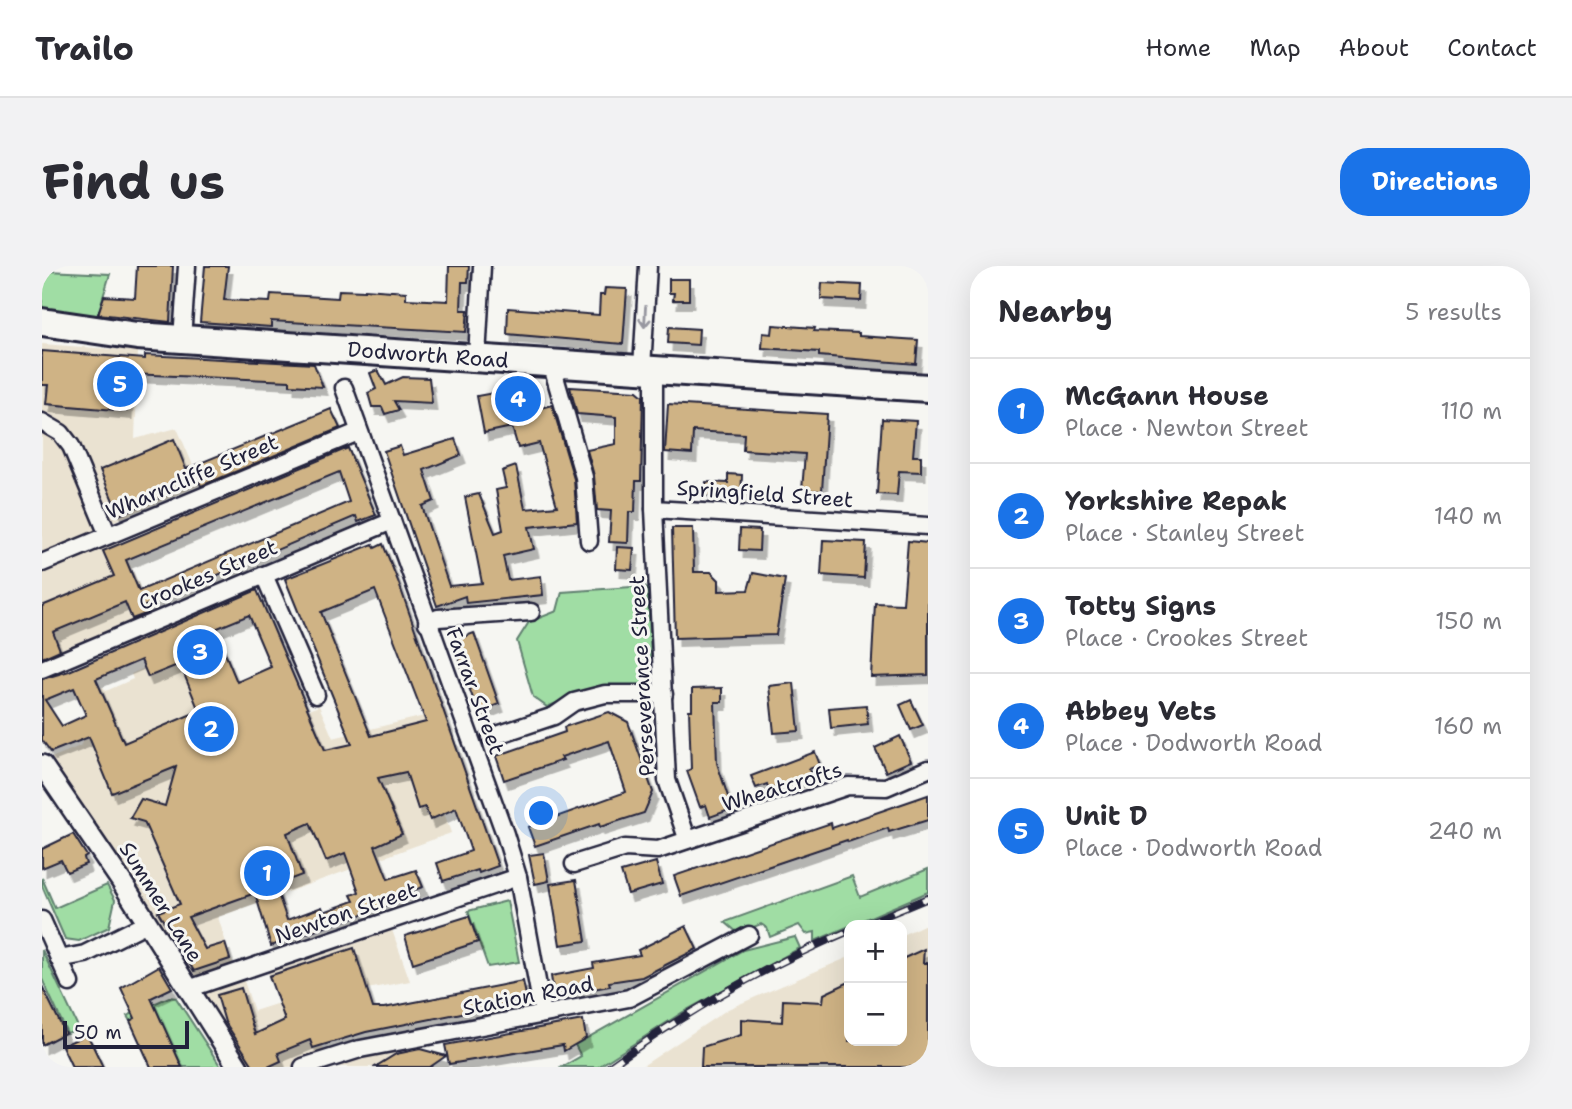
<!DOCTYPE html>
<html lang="en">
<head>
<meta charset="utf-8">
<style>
  :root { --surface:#fff; --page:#f2f2f3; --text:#2b2b33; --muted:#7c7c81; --line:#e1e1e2; --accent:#1a73e8 }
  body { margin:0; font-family:"Shantell Sans",sans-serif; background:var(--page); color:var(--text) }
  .controls { position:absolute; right:21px; bottom:21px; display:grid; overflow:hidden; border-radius:14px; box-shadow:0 7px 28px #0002 }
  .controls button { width:63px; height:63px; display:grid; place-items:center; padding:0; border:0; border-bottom:2px solid var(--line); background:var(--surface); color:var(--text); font:35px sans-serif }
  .scale { position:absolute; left:21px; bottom:18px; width:126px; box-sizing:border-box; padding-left:7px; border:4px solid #22223b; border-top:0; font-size:19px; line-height:24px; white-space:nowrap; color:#22223b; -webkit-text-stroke:5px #f6f6f2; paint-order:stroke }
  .you { position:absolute; left:500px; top:548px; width:24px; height:24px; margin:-18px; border:5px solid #fff; border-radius:50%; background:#1a73e8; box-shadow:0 0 0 10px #1a73e833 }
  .badge { display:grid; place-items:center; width:46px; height:46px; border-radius:50%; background:var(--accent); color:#fff; font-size:23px; font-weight:700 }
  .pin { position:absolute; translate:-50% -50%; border:4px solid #fff; box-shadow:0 2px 7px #0006 }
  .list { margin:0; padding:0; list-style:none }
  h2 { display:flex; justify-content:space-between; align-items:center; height:91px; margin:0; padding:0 28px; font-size:30px }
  h2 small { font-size:23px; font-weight:400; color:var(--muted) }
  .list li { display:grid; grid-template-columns:46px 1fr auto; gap:21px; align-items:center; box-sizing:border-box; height:105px; padding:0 28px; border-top:2px solid var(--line) }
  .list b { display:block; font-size:26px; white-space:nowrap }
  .list p { margin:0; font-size:23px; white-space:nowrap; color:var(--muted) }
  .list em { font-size:23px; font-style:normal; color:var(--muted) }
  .map { position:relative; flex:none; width:886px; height:801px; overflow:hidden; border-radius:28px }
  header { display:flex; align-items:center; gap:42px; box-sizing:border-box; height:98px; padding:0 35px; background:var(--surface); border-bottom:2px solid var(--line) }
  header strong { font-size:33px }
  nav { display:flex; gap:38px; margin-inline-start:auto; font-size:24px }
  .intro { display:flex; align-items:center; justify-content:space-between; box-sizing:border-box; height:168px; padding:0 42px }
  h1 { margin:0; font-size:49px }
  .button { padding:18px 32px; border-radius:28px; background:var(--accent); color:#fff; font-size:24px; font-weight:700 }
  main { display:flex; gap:42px; padding:0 42px }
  aside { flex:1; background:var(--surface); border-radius:28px; box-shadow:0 7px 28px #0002 }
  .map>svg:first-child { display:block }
</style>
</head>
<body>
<header>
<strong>Trailo</strong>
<nav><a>Home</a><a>Map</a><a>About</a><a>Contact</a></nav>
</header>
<div class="intro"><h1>Find us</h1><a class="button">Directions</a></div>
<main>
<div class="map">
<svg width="886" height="801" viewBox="0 0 886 801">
  <defs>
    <filter id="shadow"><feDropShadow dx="4.5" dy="8" stdDeviation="0" flood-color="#0004"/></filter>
  </defs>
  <rect width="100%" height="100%" fill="#f6f6f2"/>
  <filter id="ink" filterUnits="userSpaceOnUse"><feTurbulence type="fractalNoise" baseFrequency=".0143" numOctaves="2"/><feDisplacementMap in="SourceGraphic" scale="14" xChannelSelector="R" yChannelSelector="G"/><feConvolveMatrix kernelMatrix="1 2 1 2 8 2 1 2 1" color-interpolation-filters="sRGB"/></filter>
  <g filter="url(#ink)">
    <g fill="#eae2d1">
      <polygon points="0,78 96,85 93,173 135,162 159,218 70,256 109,348 0,396"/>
      <polygon points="163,340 195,415 245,394 266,444 277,440 291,472 403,445 405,450 375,466 409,567 176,651 189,693 202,715 212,745 237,737 226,706 350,664 368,715 325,723 266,743 289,801 205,801 9,492 38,480 42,473 33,454 44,449 36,432 61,421 64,425 91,413 89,408 102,402 89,371"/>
      <polygon points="886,657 886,801 599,801 686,743 807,691 807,775 860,775 860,669"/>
      <polygon points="352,783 361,801 291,801"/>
    </g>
    <g fill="#a0dda4" stroke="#618070" stroke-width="2">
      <polygon points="5,5 68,8 55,51 0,46 0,18"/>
      <polygon points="603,320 606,324 610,420 536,428 505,441 491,431 475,375 487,356 515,345 520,326"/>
      <polygon points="886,603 886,626 773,675 773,666 764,668 757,659 728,671 725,662 719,658 696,667 683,656 810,610 818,631"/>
      <polygon points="0,612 13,642 65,619 73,634 67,661 37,675 23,673 0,620"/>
      <polygon points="465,635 477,696 446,701 426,645"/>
      <polygon points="753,671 758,682 641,746 556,801 520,801 539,790 533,779 701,684"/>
      <polygon points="0,684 37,763 25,767 0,713"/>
      <polygon points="127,731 134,732 179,801 140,801 113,743 88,755 85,750"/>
    </g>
    <g fill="#cfb385" stroke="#22223b" stroke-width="2" fill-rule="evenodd" filter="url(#shadow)">
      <polygon points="95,0 131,0 128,56 56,48 62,30 93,32"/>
      <polygon points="163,0 186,0 182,34 228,36 229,28 296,32 297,24 323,25 323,23 364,26 364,33 406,35 407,0 427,0 426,16 420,16 419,44 426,44 424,66 229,55 229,61 158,56"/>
      <polygon points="627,13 647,13 647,34 631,34 632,27 627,27"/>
      <polygon points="780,17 820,19 819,35 779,33"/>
      <polygon points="563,22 585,23 581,78 465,68 466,42 557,49 558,29 562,29"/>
      <polygon points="731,59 773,62 772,65 817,67 817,70 876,74 874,98 777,90 777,86 720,82 721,67 730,68"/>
      <polygon points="627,61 657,63 656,79 626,77"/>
      <polygon points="0,85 103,93 103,89 272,98 281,121 248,119 248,115 88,108 85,145 4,138 6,119 0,119"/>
      <polygon points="336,104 344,119 361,111 387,112 390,137 352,135 357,144 343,148 340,141 330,141 326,127 334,123 328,107"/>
      <polygon points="490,120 494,143 510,139 532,213 535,256 487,261 492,283 461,290 466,314 499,310 501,329 424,337 423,330 395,340 342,185 358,180 361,189 413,173 419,189 382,204 392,235 380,240 407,320 440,317 423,231 437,228 453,267 461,264 454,224 464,222 460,205 474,200 483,243 515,240 497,177 476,182 470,161 442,167 435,130"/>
      <polygon points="528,121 595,125 601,130 599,215 594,215 593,246 587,246 586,277 567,276 569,245 555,244 552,210 545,184 574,178 574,151 535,148"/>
      <polygon points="626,138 785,148 780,225 760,224 763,188 701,184 702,168 651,165 650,188 623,186"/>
      <polygon points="289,143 298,162 159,220 157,215 77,249 58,204 132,173 144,203"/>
      <polygon points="840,153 874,155 871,190 879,190 879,206 857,205 855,229 835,228"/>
      <path d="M306,182L334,249L316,256L314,250L129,329L103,340L106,347L90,353L83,336L11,366L18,384L0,392V340L72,310L61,285ZM297,206L307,236L97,325L84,294Z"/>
      <polygon points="686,208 700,209 699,232 663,230 664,216 686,217"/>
      <polygon points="630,262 651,262 652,306 669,306 677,314 677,325 706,324 711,307 743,313 734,369 633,372"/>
      <polygon points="698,263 718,264 717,285 697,284"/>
      <polygon points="781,274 824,276 822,312 779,309"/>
      <polygon points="866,275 886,277 886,409 829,411 833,337 861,338"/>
      <path d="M331,278L333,282L341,278L356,315L456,600L437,607L436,604L401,615L395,597L429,585L414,542L388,554L383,541L376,543L364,506L336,512L360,568L333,580L346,613L374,604L381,621L357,629L359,635L229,680L213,627L188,636L146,651L163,683L183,677L188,693L152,705L116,646L138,638L102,556L88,552L99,533L123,540L134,501L70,527L47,471L9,486L0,474V413L27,405L215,324L283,484L310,478L243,313ZM333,324L384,456L329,470L279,346ZM207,349L229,401L195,416L173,363ZM99,394L106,411L138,398L157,445L82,477L54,413ZM32,422L44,449L20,460L3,434ZM268,557L284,595L303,587L317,626L309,629L312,635L282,646L280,641L245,654L233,619L260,609L245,567Z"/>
      <polygon points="575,281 592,282 590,304 574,303"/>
      <polygon points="432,367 457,438 436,446 410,375"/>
      <polygon points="752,417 757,465 732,467 727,420"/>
      <polygon points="680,422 680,436 673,436 675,497 690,543 668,551 664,539 658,541 645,505 649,503 647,444 650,444 650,423"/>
      <polygon points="869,434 881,459 869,464 858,439"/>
      <polygon points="824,439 826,458 789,462 787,442"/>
      <polygon points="567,446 586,456 611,526 602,547 558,561 557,558 493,580 486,561 584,526 567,475 519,491 521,494 462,514 454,490 523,466 522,461"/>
      <polygon points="858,470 869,495 844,506 833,482"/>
      <polygon points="773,486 778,499 767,503 769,509 727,524 725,518 714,522 709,510"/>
      <polygon points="886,529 886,554 847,566 846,562 806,576 805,574 639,630 632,610 789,557 790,562"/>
      <polygon points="31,568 45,590 42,592 44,598 25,606 19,594 0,602 0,583"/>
      <polygon points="502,587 507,615 493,618 487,589"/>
      <polygon points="614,596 620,618 586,628 579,606"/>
      <polygon points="534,614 544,675 518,679 508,618"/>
      <polygon points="427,650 436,676 371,697 363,670"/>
      <polygon points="644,660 655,683 600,711 567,716 568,720 512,730 509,710 552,702 551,697 598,689 596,684"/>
      <polygon points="312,682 331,742 342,742 481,715 485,734 324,766 271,782 268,774 236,787 239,795 226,801 212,801 183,756 175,729 199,722 213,768 243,754 227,710"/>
      <polygon points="882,683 881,697 886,697 886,801 659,801 660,781 699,769 699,753 740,756 741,734 781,736 782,728 807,716 807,775 860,775 860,693"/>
      <polygon points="117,700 130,722 109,732 140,801 109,801 88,755 93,752 79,722"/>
      <polygon points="0,720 23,767 0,779"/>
      <polygon points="541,754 544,772 522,785 521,779 407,798 403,779"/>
      <polygon points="45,768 51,780 61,801 30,801 20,780"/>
      <polygon points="378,783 404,790 388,801 333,801 354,788"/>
    </g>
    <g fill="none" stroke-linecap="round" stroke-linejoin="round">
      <g stroke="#22223b" stroke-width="21">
        <g id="minor">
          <polyline points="140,73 145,0"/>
          <polyline points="435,92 440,0"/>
          <polyline points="509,97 542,211 547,275"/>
          <polyline points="600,102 606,0"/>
          <polyline points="612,103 612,243 886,260"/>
          <polyline points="302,122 463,568 476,611 501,748"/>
          <polyline points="0,156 19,167 29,180 66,269"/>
          <polyline points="612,243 625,514 645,572"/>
          <polyline points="0,297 316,166"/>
          <polyline points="222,309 274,429"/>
          <polyline points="385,357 396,352 489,346"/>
          <polyline points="0,403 350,255"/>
          <polyline points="449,471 512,450 532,436 563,428 622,428"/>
          <polyline points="532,598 583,582 616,584 806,520 844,521 886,503"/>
          <polyline points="0,654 28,717"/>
          <polyline points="17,693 43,688 105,657"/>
          <polyline points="146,723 476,611"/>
          <polyline points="261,801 318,783 587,732 707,669"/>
        </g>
      </g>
      <g stroke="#22223b" stroke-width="24">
        <polyline id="tertiary" points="0,499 79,615 196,801"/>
      </g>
      <g stroke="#22223b" stroke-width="32">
        <polyline id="trunk" points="0,56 95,70 140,73 886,122"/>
      </g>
      <use href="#minor" stroke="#f6f6f2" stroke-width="16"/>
      <use href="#tertiary" stroke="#f6f6f2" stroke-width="19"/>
      <use href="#trunk" stroke="#f6f6f2" stroke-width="26"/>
      <g stroke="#22223b" stroke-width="8">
        <g id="rail">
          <polyline points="821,659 886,632"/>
          <path d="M567,801C641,748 723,700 807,665"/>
        </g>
      </g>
      <use href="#rail" stroke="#f6f6f2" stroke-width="5" stroke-dasharray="16" stroke-linecap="butt"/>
    </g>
    <defs><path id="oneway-shaft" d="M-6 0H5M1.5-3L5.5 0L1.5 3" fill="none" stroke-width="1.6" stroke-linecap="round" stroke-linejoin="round" transform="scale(1.75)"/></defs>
    <use stroke="#9797a0" href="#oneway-shaft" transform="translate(603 51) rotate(93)"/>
  </g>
  <g text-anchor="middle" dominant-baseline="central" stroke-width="6" stroke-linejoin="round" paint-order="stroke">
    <g font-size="21" fill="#22223b" stroke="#f6f6f2">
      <text transform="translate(386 89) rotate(4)">Dodworth Road</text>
      <text transform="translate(150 211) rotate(-23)">Wharncliffe Street</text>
      <text transform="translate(723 228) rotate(4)">Springfield Street</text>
      <text transform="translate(166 309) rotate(-23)">Crookes Street</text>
      <text transform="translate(600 410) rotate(-93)">Perseverance Street</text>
      <text transform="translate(433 425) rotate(70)">Farrar Street</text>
      <text transform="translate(740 521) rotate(-17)">Wheatcrofts</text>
      <text transform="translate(119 636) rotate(58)">Summer Lane</text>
      <text transform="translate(304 647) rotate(-19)">Newton Street</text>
      <text transform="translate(486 730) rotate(-11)">Station Road</text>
    </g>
  </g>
</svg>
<div class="controls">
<button>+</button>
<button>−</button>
</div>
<div class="scale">50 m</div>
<div class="you"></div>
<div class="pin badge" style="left:225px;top:607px">1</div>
<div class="pin badge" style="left:169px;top:463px">2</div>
<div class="pin badge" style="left:158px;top:386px">3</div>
<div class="pin badge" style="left:476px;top:133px">4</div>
<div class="pin badge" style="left:78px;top:118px">5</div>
</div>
<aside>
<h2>Nearby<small>5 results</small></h2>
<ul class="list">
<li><span class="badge">1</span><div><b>McGann House</b><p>Place · Newton Street</p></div><em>110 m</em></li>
<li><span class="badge">2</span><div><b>Yorkshire Repak</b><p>Place · Stanley Street</p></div><em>140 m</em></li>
<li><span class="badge">3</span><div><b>Totty Signs</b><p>Place · Crookes Street</p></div><em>150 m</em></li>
<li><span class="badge">4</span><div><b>Abbey Vets</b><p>Place · Dodworth Road</p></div><em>160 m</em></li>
<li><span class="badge">5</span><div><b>Unit D</b><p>Place · Dodworth Road</p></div><em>240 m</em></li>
</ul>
</aside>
</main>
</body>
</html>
